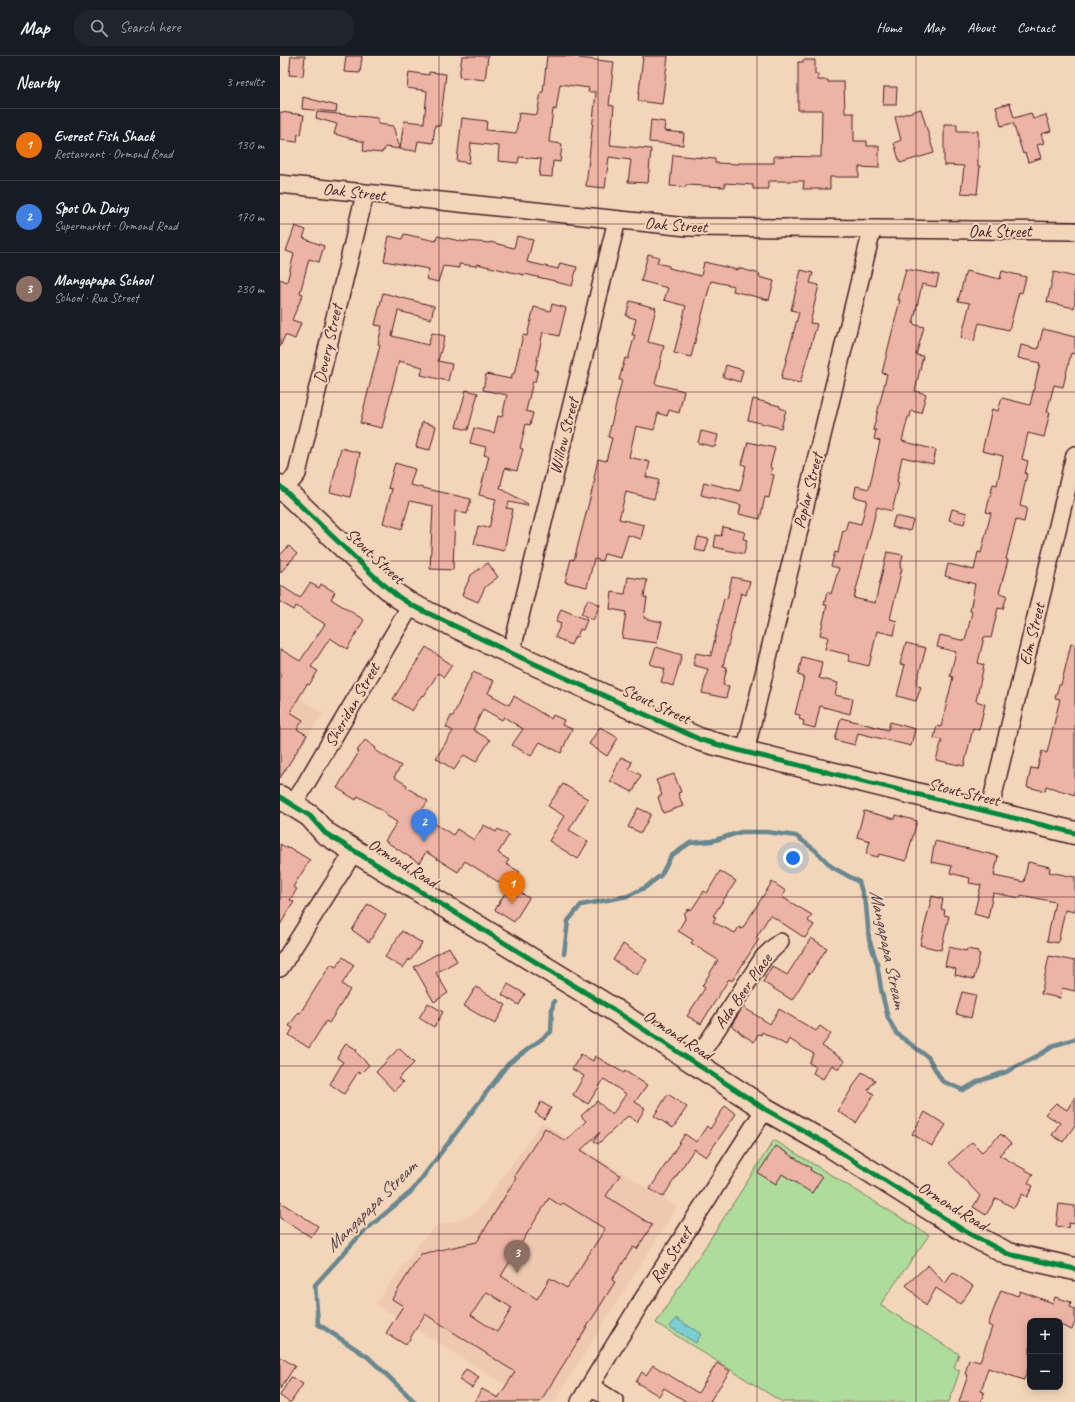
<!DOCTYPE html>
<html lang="en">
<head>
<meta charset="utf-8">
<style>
  :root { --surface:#171b24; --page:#20242c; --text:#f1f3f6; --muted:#9ea1a6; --line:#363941; --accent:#1a73e8 }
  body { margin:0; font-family:Caveat,sans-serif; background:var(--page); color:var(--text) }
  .controls { position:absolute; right:12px; bottom:12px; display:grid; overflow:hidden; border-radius:8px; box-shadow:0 2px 10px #0003 }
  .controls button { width:36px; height:36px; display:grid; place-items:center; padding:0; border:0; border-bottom:1px solid var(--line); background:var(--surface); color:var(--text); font:20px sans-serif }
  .you { position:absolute; left:513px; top:802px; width:14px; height:14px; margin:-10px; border:3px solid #fff; border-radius:50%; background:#1a73e8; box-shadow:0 0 0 6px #1a73e833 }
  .badge { display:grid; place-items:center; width:26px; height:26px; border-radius:50%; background:var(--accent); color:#fff; font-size:13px; font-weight:700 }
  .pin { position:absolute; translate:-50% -33px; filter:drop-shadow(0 1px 2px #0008) }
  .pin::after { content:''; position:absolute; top:21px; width:14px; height:12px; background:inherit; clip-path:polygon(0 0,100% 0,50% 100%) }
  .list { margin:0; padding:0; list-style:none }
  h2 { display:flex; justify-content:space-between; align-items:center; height:52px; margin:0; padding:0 16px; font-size:17px }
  h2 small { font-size:13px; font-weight:400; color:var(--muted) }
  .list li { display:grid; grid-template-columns:26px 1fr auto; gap:12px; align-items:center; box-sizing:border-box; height:72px; padding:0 16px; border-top:1px solid var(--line) }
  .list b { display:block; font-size:15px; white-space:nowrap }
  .list p { margin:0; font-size:13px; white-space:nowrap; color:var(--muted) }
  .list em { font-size:13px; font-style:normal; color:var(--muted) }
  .icon { flex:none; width:22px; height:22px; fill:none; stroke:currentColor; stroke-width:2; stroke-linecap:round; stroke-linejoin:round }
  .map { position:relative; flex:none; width:795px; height:1346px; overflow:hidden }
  header { display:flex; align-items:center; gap:24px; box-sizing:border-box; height:56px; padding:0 20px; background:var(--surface); border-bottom:1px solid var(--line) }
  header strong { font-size:19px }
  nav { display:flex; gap:22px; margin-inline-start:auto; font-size:14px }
  .search { width:280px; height:36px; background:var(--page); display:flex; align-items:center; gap:10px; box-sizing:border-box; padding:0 14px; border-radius:16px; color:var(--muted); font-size:15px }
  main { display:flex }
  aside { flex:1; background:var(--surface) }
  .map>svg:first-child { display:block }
</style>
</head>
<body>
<header>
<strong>Map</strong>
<div class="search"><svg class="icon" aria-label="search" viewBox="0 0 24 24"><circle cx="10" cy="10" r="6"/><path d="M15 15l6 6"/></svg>Search here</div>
<nav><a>Home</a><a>Map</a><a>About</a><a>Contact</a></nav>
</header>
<main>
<aside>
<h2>Nearby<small>3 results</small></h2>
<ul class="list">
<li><span class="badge" style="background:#e8710a">1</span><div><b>Everest Fish Shack</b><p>Restaurant · Ormond Road</p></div><em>130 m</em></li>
<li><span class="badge" style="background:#3f7fe0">2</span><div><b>Spot On Dairy</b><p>Supermarket · Ormond Road</p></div><em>170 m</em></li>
<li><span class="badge" style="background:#8d6e63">3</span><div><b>Mangapapa School</b><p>School · Rua Street</p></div><em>230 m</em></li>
</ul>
</aside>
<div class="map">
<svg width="795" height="1346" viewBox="0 0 795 1346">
  <defs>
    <pattern id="water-ripples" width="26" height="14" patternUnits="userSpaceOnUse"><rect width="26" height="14" fill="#7ccdd4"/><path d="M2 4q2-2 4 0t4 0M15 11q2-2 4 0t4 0" fill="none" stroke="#6db0b6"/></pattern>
  </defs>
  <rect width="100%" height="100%" fill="#f3d6b9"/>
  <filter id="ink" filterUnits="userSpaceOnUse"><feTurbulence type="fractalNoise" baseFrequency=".025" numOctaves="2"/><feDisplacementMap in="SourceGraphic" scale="8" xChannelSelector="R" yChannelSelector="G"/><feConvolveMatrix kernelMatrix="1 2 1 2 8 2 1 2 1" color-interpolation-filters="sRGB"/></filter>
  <g filter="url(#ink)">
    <g fill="#eec9b0">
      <polygon points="0,630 43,657 3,720 0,718"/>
      <polygon points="262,1066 397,1151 274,1346 253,1346 95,1248 140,1186 156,1170 175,1165 191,1159 205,1146"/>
    </g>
    <polygon fill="#aedc9b" stroke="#7c7e63" points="494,1084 649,1179 600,1249 679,1298 674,1312 680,1314 669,1346 502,1346 376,1267"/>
    <polygon fill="url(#water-ripples)" stroke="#688790" points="396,1262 421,1278 416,1287 390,1271"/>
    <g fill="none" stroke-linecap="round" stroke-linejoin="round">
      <g stroke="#688790" stroke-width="4.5">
        <polyline points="284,898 288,865 301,849 348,840 366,831 381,819 391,800 410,787 432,785 461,776 487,776 516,780 535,794 552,811 579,826 586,849 589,883 597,907 601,933 608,962 617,978 648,1001 662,1025 683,1034 699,1025 726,1016 761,998 775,989 795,983"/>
        <polyline points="135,1346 88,1301 38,1268 35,1229 82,1177 132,1135 228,1008 271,976 272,953 274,945"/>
      </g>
    </g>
    <g fill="#edb4a5" stroke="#4a1f2b" fill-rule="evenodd">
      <polygon points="11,0 25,0 23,20 9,19"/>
      <polygon points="66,0 82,0 80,17 64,16"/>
      <polygon points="182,0 208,0 205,24 179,21"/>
      <polygon points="267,0 300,0 299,2 334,6 329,49 334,50 330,89 371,93 368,127 348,126 351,104 329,101 325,132 306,130 316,36 308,36 309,32 280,28 276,54 273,53 269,86 282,88 280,106 273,105 272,121 259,120 261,103 239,101 238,107 218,105 219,90 191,87 189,107 177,105 182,62 207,65 206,74 236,77 239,57 257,59 261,36 263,36"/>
      <polygon points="363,0 388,0 382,48 358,45"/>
      <polygon points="523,4 535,4 535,18 538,18 538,24 548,24 548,26 564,26 565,57 574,57 574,85 587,85 587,90 599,90 599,112 579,111 579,121 550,121 550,133 523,133 524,125 488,125 488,133 473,133 473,129 445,127 445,131 406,129 406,131 390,130 393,99 435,103 435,107 459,108 459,107 494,107 494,100 541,101 542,54 518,54 518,6 523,6"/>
      <polygon points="129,16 149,19 149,16 166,18 160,70 155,69 153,87 138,85 136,95 120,93 124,65 144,67 147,35 127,32"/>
      <polygon points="604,31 617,31 616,49 603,49"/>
      <polygon points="23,41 57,50 56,56 22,53"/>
      <polygon points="730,47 734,62 751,57 753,63 766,59 771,75 761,78 764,87 757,89 761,102 748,106 745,97 743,98 733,67 721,70 716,51"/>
      <polygon points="641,53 654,97 620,107 614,87 621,84 615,61"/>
      <polygon points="0,56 24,59 21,79 18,78 17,86 0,84"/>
      <polygon points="37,56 98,62 98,68 113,70 120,93 105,91 104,95 102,95 102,97 83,95 84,86 54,78 57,68 36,62"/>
      <polygon points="371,64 385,66 384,75 404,77 403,89 369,86"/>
      <polygon points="664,68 677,68 677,75 698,75 698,110 700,110 697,138 681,137 684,110 664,109"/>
      <polygon points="15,170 26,174 23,182 44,190 39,206 29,203 20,237 23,238 12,264 21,267 15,283 5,279 0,291 0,223 7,226 14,198 6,195"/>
      <polygon points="124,178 156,185 157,180 185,186 185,185 210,187 210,186 234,192 237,180 253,184 247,206 278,213 280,207 297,211 292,230 275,226 275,225 244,218 244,219 197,208 196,210 179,208 179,212 163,210 158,226 146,223 149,213 104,205 109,180 122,183"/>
      <polygon points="368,198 379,201 377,207 389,210 389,212 421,220 424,206 458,214 458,212 480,218 479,221 494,225 489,244 453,235 454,230 431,225 411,301 394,297 406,250 384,244 388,232 361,225"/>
      <polygon points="626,213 659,219 656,231 642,228 633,268 644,271 636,299 643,300 635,335 646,338 641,357 631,355 630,361 628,361 622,385 656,394 653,408 622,401 617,426 619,427 612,455 597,451 574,542 595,547 607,496 623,499 620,512 622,512 610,563 617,565 614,579 597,575 589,610 568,605 570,599 545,593 548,581 540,579 547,549 544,549 547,536 551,538 559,512 551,510 555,496 558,497 563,474 565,475 568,465 581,468 587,444 574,441 576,430 589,433 600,385 594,383 596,374 593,374 607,318 602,317 620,244 618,244"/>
      <polygon points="521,214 533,217 530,227 539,229 530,267 537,268 520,327 501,323 519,256 511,254"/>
      <polygon points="686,215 720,223 722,215 746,221 742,237 739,236 729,274 699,267 694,285 681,282 690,247 678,245"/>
      <polygon points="774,216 795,221 795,246 794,252 767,246"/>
      <polygon points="103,237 154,250 151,263 118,255 112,280 148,289 152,277 165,280 158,305 172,308 168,325 141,319 143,311 119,305 102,372 80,367 100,289 98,288 102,270 95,269"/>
      <polygon points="350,245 376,252 368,286 384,290 375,328 404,335 399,357 389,354 387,360 378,357 374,374 356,370 349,401 370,406 366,421 379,424 374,443 346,436 339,463 364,469 361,483 348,479 341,502 324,498 322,505 314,503 307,531 285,526 291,503 294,504 315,423 314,422 318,403 326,405 332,382 328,381 342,324 339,324 345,302 348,303 355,279 352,279 356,263 346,260"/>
      <polygon points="272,248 286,252 279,280 263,276 255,314 258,314 255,326 253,325 246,355 253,357 250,369 246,368 240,392 243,393 237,415 225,412 220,432 248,448 247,450 229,446 226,452 233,453 224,495 194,488 198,470 209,472 216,443 199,439 209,400 204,399 206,391 190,387 194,372 214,377 218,360 222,361 227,339 203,334 206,318 231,323 232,318 234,318 243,279 247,280 254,251 270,255"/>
      <polygon points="763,273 795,281 795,298 791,297 783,331 774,329 767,356 770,356 764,381 748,377 742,403 748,405 745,418 747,418 740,450 747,452 744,466 736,464 726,503 728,504 719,537 727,539 723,553 718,552 711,582 704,581 698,607 704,609 696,645 705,648 699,674 693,672 684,710 656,704 662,684 654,682 657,670 661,671 673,621 670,620 676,596 657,591 660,579 685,585 692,556 690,555 695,528 665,520 668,508 694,514 698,496 701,497 711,457 706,456 713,428 717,429 723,400 702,395 712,353 718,355 722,342 750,349 760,307 738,302 741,289 758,293"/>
      <polygon points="446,309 463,314 460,326 443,321"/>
      <polygon points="186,334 198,337 188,374 176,371"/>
      <polygon points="473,343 500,350 500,352 506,354 501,372 468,364"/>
      <polygon points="142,366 156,370 150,394 136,391"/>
      <polygon points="421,375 438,379 435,391 418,387"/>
      <polygon points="468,386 495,392 490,411 492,412 490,418 494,419 489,442 485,441 480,463 459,458 461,449 421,439 424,426 460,435 466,410 462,408"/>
      <polygon points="61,392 80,397 70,441 50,436"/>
      <polygon points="115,407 135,413 130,429 191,443 187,458 175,455 173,514 150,513 153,450 130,445 122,473 103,467 112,433 108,432"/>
      <polygon points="672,453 687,457 684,468 669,464"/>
      <polygon points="615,460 633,464 630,475 612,471"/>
      <polygon points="443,471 465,476 463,483 467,484 464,498 434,491 436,479 441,480"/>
      <polygon points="418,481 429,483 425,496 415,494"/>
      <polygon points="9,490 17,498 0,517 0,499"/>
      <polygon points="208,507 218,521 205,531 198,546 182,539 191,519"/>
      <polygon points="348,521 367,524 364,541 367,542 364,562 382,566 377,587 342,582 346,556 330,553 332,536 345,538"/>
      <polygon points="452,521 470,525 466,539 461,537 443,610 447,611 443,629 449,630 446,642 422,637 428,613 413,609 416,597 431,600 444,542 447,543"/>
      <polygon points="30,527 39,532 41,528 55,536 51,543 84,564 67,593 50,582 31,611 38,615 29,629 27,628 10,656 23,664 17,673 27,679 0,722 0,593 20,605 45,568 16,550 14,554 0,546 0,529 20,542"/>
      <polygon points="308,543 320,549 313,564 301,558"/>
      <polygon points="281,553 307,564 303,574 300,573 297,581 295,580 291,589 275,581 281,568 276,566"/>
      <polygon points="626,587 646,592 636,629 641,631 636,645 617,640 625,609 620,608"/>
      <polygon points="791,588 795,589 795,739 766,730 765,735 747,731 751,712 757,713 762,695 767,697 780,643 775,642 779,629 781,629"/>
      <polygon points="146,591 172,609 164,621 158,617 144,640 142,639 132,655 113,643"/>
      <polygon points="376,591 402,599 393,630 381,626 385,613 370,608"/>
      <polygon points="522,601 542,606 539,622 558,627 555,639 573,643 570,658 540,650 535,672 523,669 524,665 519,663 520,659 515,658 524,621 518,619"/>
      <polygon points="193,616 214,625 208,637 229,649 234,640 271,663 273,659 284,664 282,669 292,673 281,697 260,686 251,700 232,689 243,673 224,661 222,664 203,653 193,674 210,684 196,706 184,699 174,714 156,702 173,675 166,671 171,660 173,660"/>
      <polygon points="561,662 608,674 610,666 635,673 631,690 578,677 575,689 555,684"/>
      <polygon points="320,671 338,682 327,700 309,688"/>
      <polygon points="85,684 96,692 95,694 121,710 114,721 127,729 126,731 148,745 139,758 173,779 177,773 194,784 204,769 216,776 218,773 229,779 218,797 229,804 226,808 240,816 230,830 249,842 234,866 215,854 228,832 185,805 178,816 146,796 139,807 105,785 117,766 105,759 106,757 78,740 76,744 57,732 79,696 77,695"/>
      <polygon points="341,701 352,706 349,713 361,719 353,736 330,725"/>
      <polygon points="394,718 401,736 398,737 403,750 383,757 378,741 382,739 376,724"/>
      <polygon points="283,728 308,743 289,774 308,785 298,803 269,785 284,760 268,750"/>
      <polygon points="358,752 371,758 361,777 348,771"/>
      <polygon points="584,755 615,763 616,759 637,765 626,805 599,798 598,801 586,798 590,785 577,781"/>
      <polygon points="655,785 718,800 714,820 744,826 748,806 770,811 769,816 795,821 795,856 785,854 778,887 767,885 775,846 741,839 740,842 713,837 708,862 694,858 701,829 689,827 690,822 670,817 672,810 651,806"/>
      <polygon points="0,788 9,793 10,792 30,804 13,831 17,833 10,844 14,846 0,869"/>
      <polygon points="440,815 456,825 433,860 436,861 433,866 455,877 459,871 462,873 492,826 506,835 502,841 532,859 528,865 534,869 525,882 490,859 476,882 479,883 459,914 452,925 449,923 421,968 407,960 425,932 422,930 438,904 411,887 413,884 398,875 405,863 404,858 407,854 412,853 424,835 427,837"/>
      <polygon points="652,840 663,843 661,853 665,854 664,859 669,860 661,894 640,889"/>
      <polygon points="88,848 106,859 89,886 72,874"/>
      <polygon points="122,875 142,887 130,905 129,903 123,912 105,901"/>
      <polygon points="531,882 547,892 530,918 529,917 512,944 483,926 492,910 507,919"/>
      <polygon points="343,888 367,904 357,919 333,904"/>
      <polygon points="169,891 177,905 156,917 168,937 154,946 134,911"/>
      <polygon points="669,891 686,895 687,893 698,895 697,897 700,898 694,923 675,919 676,913 665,910"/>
      <polygon points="769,900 795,905 795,935 782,932 780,942 761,938"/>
      <polygon points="63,901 74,909 62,928 70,934 49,967 46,965 29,992 9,979 13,972 9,970 19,956 20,957 51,908 56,911"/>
      <polygon points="228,928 245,938 239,949 222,939"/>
      <polygon points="196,931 226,949 215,968 184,950"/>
      <polygon points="682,936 696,939 691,962 676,958"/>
      <polygon points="148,947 163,956 154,971 139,962"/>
      <polygon points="463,951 490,968 499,953 536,975 540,970 551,978 542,990 565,1005 559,1013 552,1009 543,1023 533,1017 536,1011 529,1007 534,998 509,983 506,989 482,976 481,979 478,978 474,986 460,977 460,976 451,970"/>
      <polygon points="66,987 77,994 76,996 89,1009 80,1018 78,1016 64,1038 50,1028 63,1006 57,1002"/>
      <polygon points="119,992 134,1007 118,1023 123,1026 114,1035 96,1016"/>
      <path d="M301,998L313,1005L315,1000L344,1017L345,1015L367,1029L355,1046L365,1052L357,1066L348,1060L318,1088L314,1085L320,1076L301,1094L340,1119L326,1140L372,1169L357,1193L353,1191L332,1224L335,1226L260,1346H194L202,1333L218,1342L235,1316L145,1258L126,1289L106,1277L123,1250L112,1243L141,1198L197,1186L236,1122L234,1120L265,1072L285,1085L306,1065L301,1060L317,1045L332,1059L346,1038L324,1023L308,1048L293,1039L304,1020L292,1013ZM269,1142L281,1150L283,1147L325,1173L287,1232L270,1222L257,1243L221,1220ZM207,1236L232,1252L217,1276L191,1259Z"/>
      <polygon points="582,1016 595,1024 588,1034 594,1038 576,1067 558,1055"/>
      <polygon points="388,1038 407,1051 393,1072 374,1060"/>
      <polygon points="795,1041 795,1069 783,1086 772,1079 780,1067 765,1058 776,1047 787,1054"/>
      <polygon points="261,1046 271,1052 264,1063 255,1057"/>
      <polygon points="445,1050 456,1058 426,1101 414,1093 383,1141 370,1133 405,1078 416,1086 427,1070 430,1073"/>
      <polygon points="645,1056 666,1069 652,1090 632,1078"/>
      <polygon points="721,1078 731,1088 719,1099 753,1118 748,1127 753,1130 747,1141 742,1138 734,1152 716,1142 706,1159 693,1151 700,1140 669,1107 692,1086 702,1096"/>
      <polygon points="496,1090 531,1112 530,1114 542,1121 532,1137 502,1118 496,1128 478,1117"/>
      <polygon points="0,1146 38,1170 31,1181 0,1162"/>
      <polygon points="779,1148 795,1150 795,1168 789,1167 788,1172 776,1170"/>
      <polygon points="648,1209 665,1228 673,1216 693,1230 680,1248 656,1232 646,1250 626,1229"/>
      <polygon points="721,1234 738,1240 740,1235 773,1247 775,1241 791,1246 790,1251 795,1253 795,1266 792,1274 780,1269 780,1265 750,1265 750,1306 744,1324 708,1312 701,1335 704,1336 701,1346 679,1346 688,1319 685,1318 689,1303 700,1306 712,1271 708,1269"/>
      <polygon points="0,1301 15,1310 0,1333"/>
      <polygon points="437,1307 450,1315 430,1345 432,1346 407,1346 384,1332 379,1340 356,1326 362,1316 366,1319 373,1309 418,1337"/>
      <polygon points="186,1313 199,1321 192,1332 179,1324"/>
      <polygon points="11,1321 23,1328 11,1346 9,1346 0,1340 0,1339"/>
    </g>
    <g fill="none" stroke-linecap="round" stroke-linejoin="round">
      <g stroke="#4a1f2b" stroke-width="20">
        <g id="street">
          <polyline points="0,128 407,171 795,175"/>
          <polyline points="4,434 17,418 20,405 85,138"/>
          <polyline points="231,597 337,164"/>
          <polyline points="465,696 592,174"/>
          <polyline points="13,748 21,736 131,549"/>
          <polyline points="709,756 795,399"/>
          <polyline points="0,912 75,794"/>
          <polyline points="415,1006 484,901 500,886"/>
          <polyline points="310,1330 335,1346"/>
          <polyline points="300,1346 358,1251 485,1053"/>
        </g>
      </g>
      <g stroke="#4a1f2b" stroke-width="25">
        <g id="secondary">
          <polyline points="0,430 95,521 116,539 131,549 231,597 421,684 465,696 795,777"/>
          <polyline points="0,741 30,760 45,777 334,954 485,1053 547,1088 688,1177 728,1198 795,1213"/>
        </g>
      </g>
      <use href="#street" stroke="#f3d6b9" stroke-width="17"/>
      <use href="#secondary" stroke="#f3d6b9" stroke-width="22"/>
      <g stroke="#f3d6b9" stroke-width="8">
        <g id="cycleway">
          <polyline points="0,430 95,521 116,539 131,549 231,597 421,684 465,696 795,777"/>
          <polyline points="0,741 30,760 45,777 334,954 485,1053 547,1088 688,1177 728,1198 795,1213"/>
        </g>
      </g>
      <use href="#cycleway" stroke="#00873e" stroke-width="5"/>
    </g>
  </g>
  <path fill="none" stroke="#4a1f2b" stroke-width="1" stroke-opacity="0.55" d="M159,0V1346M318,0V1346M477,0V1346M636,0V1346M0,168H795M0,336H795M0,505H795M0,673H795M0,841H795M0,1010H795M0,1178H795"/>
  <g text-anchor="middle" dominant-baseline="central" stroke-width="4" stroke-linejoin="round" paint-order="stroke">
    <g font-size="17" fill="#4a1f2b" stroke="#f3d6b9">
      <text transform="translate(74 136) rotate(6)">Oak Street</text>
      <text transform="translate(396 169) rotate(4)">Oak Street</text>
      <text x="720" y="175">Oak Street</text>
      <text transform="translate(48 288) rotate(-77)">Devery Street</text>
      <text transform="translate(284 380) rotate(-76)">Willow Street</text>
      <text transform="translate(528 435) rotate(-76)">Poplar Street</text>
      <text transform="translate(95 500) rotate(43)">Stout Street</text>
      <text transform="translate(752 578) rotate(-76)">Elm Street</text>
      <text transform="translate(376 648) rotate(25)">Stout Street</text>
      <text transform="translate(72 649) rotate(-60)">Sheridan Street</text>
      <text transform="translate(684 736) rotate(14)">Stout Street</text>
      <text transform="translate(123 807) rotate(32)">Ormond Road</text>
      <text transform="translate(463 935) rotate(-55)">Ada Beer Place</text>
      <text transform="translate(398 979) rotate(33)">Ormond Road</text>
      <text transform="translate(673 1150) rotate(32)">Ormond Road</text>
      <text transform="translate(391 1199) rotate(-57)">Rua Street</text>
    </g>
    <g font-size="18" font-style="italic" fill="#54424d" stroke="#f3d6b9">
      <text transform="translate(608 893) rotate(78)">Mangapapa Stream</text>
      <text transform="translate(91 1150) rotate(-45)">Mangapapa Stream</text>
    </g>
  </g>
</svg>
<div class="controls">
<button>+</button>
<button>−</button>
</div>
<div class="you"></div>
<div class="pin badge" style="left:232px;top:848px;background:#e8710a">1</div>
<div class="pin badge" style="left:144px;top:786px;background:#3f7fe0">2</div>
<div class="pin badge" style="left:237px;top:1217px;background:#8d6e63">3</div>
</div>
</main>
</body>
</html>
